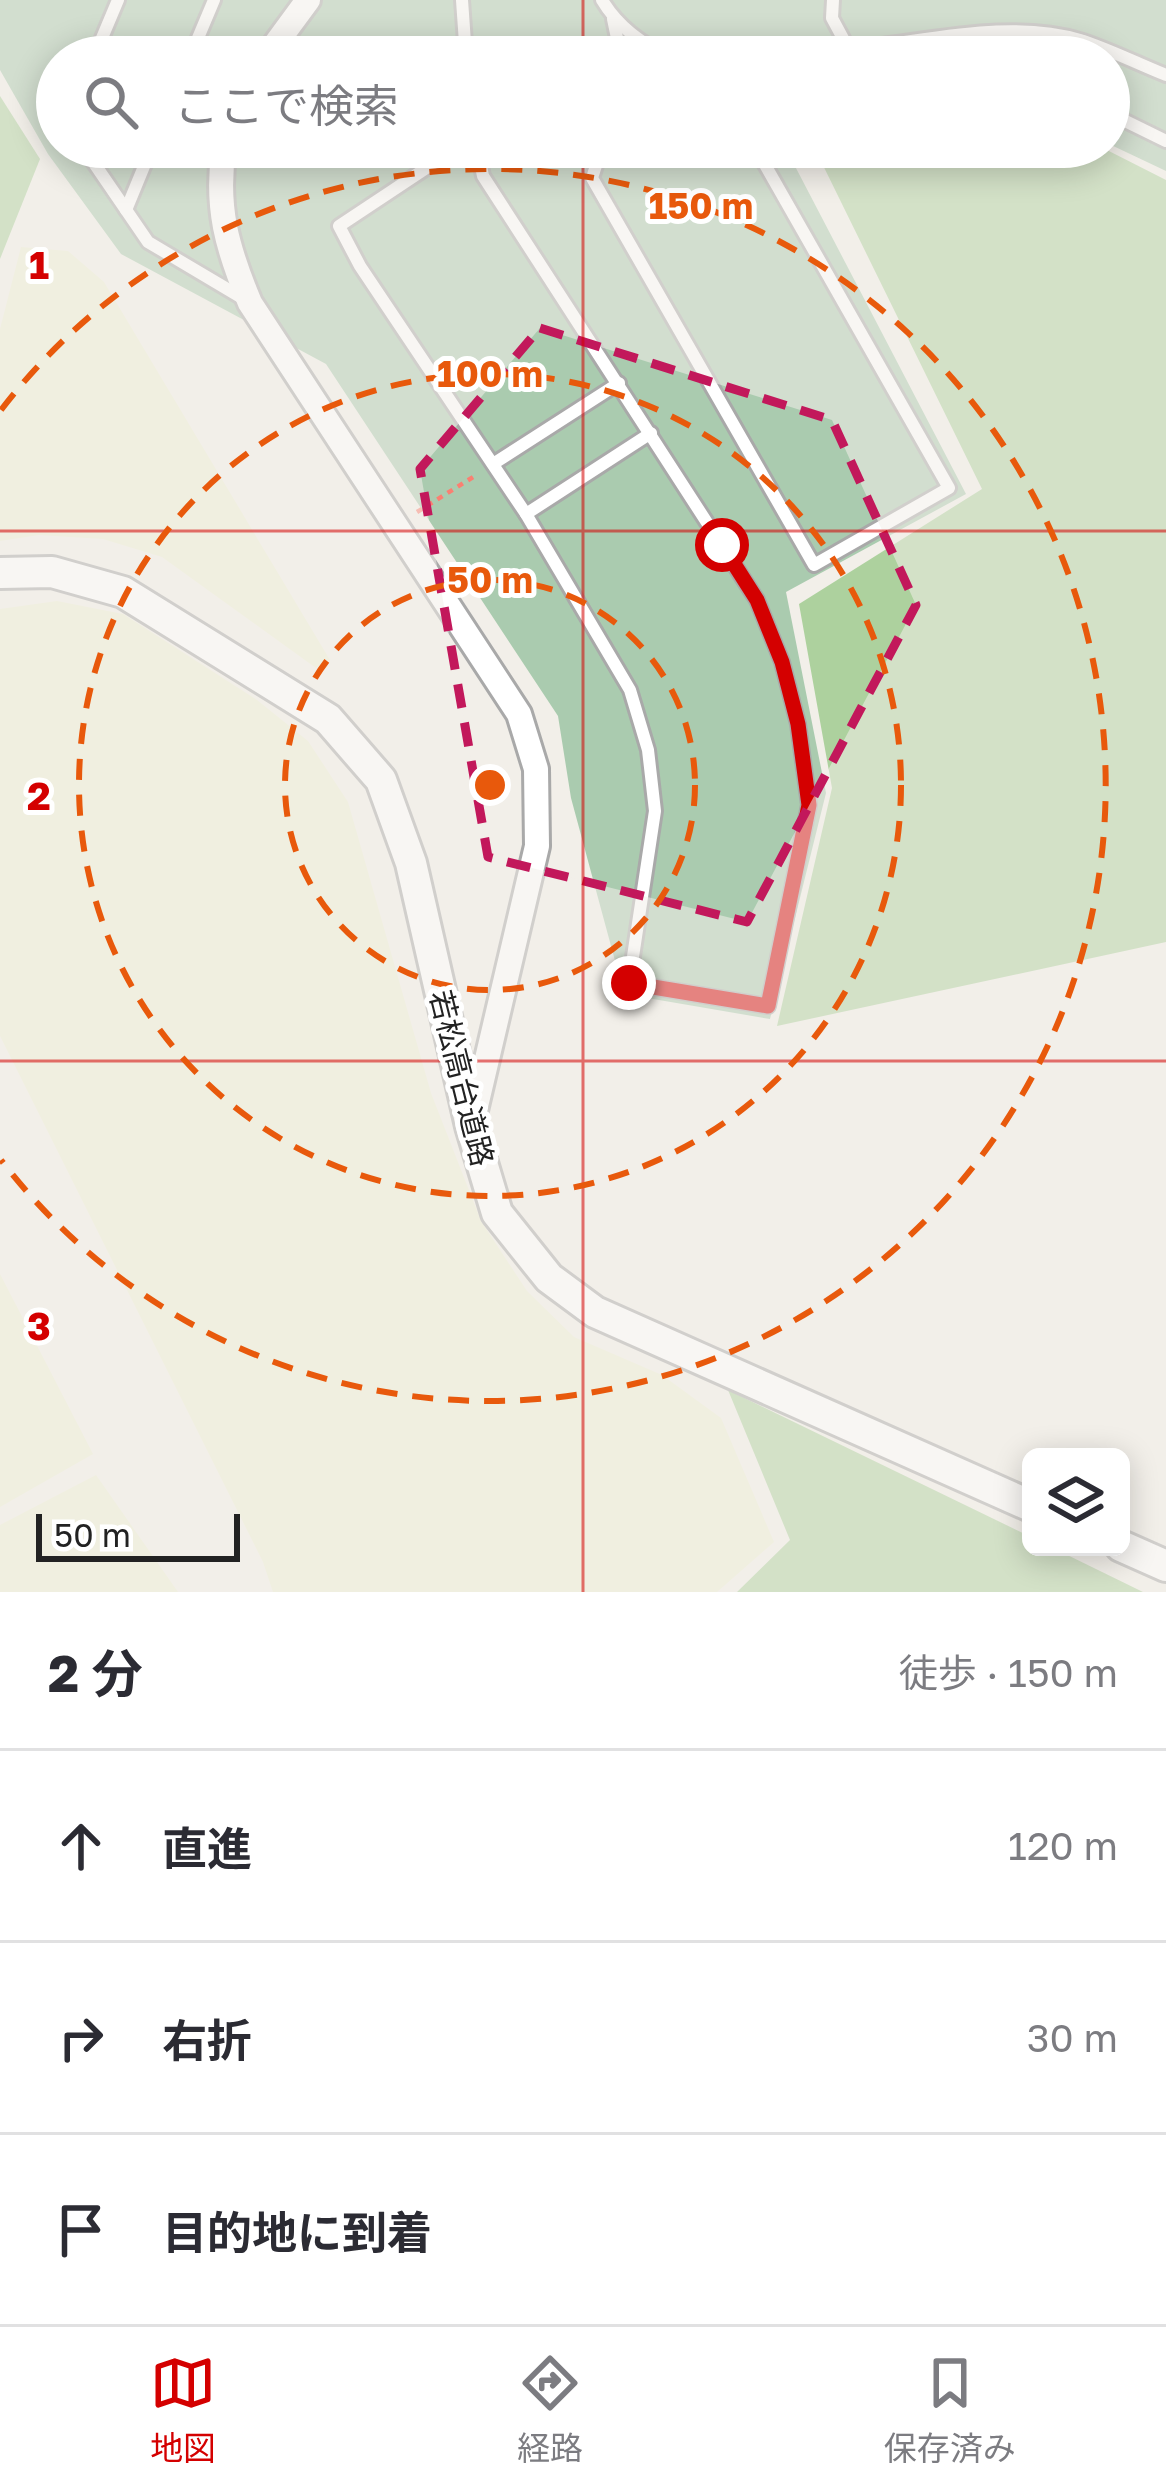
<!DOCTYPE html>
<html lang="ja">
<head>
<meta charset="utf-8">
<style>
  :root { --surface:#fff; --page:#f7f7f7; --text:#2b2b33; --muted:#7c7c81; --line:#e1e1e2; --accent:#d40000 }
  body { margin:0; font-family:"Golos Text","Noto Sans JP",sans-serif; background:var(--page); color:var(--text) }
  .controls { position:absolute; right:36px; bottom:36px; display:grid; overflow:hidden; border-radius:18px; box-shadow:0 6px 30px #0003 }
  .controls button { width:108px; height:108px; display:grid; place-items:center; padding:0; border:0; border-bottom:3px solid var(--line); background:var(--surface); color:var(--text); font:60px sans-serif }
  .scale { position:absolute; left:36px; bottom:30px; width:204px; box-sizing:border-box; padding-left:12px; border:6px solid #222; border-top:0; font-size:33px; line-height:42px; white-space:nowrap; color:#222; -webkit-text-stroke:9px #fff; paint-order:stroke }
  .stop { position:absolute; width:36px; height:36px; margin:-27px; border:9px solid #d40000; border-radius:50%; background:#fff }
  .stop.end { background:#d40000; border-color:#fff; box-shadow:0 3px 12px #0008 }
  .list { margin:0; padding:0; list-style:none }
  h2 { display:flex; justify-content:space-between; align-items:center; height:156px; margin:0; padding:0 48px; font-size:51px }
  h2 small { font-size:39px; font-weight:400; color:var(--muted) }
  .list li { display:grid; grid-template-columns:78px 1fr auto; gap:36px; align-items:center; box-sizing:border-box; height:192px; padding:0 48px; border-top:3px solid var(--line) }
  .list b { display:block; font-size:45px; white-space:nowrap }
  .list em { font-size:39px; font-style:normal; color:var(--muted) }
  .icon { flex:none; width:66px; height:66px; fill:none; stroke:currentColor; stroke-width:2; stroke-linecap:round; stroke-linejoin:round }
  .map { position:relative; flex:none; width:1166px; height:1592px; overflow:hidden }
  .search { position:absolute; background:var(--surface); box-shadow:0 6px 30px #0003; left:36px; right:36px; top:36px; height:132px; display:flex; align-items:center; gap:30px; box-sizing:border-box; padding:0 42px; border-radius:66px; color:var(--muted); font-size:45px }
  .sheet { height:732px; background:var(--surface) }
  nav { display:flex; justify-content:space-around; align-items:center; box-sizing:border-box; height:168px; border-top:3px solid var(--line); background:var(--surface); font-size:33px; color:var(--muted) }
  nav a { display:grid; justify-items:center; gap:6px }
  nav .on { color:var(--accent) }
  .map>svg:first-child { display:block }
</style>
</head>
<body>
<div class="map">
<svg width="1166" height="1592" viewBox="0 0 1166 1592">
  <rect width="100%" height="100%" fill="#f2efe9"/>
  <g fill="#eef0d5">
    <polygon points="21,247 68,251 104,282 330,660 316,668 162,557 103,539 39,535 0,541 0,329"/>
    <polygon points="57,601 123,614 257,700 308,741 348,802 431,1093 481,1221 527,1291 574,1337 662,1375 721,1418 774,1542 717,1592 273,1592 263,1562 0,1036 0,609"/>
    <polygon points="0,1274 93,1454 0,1507"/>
    <polygon points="96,1475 178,1592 0,1592 0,1525"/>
  </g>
  <g fill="#add19e">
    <polygon points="0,96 40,159 0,259"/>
    <polygon points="814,147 1101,147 1166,180 1166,942 777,1026 832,788 799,604 982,489"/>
    <polygon points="728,1390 1031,1537 1031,1547 1051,1547 1143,1592 737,1592 790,1540"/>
  </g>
  <polygon fill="#aacbaf" points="0,0 1166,0 1166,171 1109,144 1109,57 57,57 57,147 785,147 966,494 786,592 826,793 770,1019 624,994 571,798 558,716 326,364 121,254 48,154 0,70"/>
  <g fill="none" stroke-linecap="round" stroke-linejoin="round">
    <g stroke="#a9a9a9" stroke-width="18">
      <g id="service">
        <polyline points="462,0 466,57"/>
        <path d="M602,0C618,27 640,41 666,57"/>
        <path d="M833,0L832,18L846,44L857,48C927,41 1011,19 1080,40C1109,49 1138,64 1166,75"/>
        <polyline points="613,19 621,57"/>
        <polyline points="94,57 118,0"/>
        <polyline points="190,57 214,0"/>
        <polyline points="1109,113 1166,141"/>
        <polyline points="83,147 148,242 244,299"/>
        <polyline points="458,147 339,226 360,266 526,514 630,690 648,750 655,811 629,983 768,1006 809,805 798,724 782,662 757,600 483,176 477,147"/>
        <polyline points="602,147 592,178 814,565 949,488 755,147"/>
        <polyline points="126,210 152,147"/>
        <polyline points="493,464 619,383"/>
        <polyline points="526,514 651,433"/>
      </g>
    </g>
    <g stroke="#a9a9a9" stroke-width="30">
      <g id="minor">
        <polyline points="266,57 308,0"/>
        <path d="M224,147C215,207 227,248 250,303L519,714L536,769L537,846L472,1123"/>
      </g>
    </g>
    <g stroke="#a9a9a9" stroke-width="36">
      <g id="tertiary">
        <polyline points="0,573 52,572 123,592 328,719 381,780 411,863 471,1126 497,1213 549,1278 595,1312 1031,1506"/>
        <polyline points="1121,1546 1166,1566"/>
      </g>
    </g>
    <polyline stroke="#fa8072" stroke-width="4.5" stroke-dasharray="6 6" stroke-linecap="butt" points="417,512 478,474"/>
    <use href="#service" stroke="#fff" stroke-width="12"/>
    <use href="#minor" stroke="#fff" stroke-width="24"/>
    <use href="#tertiary" stroke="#fff" stroke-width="30"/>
  </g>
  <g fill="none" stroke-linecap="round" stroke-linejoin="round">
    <polyline stroke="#d40000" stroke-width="15" points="629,983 768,1006 809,805 798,724 782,662 757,600 722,545"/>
  </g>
  <path d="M0 0H1166V1592H0ZM540,328L832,420L916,605L747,922L488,857L420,469Z" fill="#f2efe9" fill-opacity=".55" fill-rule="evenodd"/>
  <path fill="none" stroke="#c2185b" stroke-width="9" stroke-dasharray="24 15" stroke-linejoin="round" d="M540,328L832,420L916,605L747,922L488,857L420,469Z"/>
  <path fill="none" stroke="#d40000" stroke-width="3" stroke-opacity="0.55" d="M583,0V57M583,147V1592M0,531H1166M0,1061H1166"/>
  <g fill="none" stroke="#e8590c" stroke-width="6" stroke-dasharray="21 15">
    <circle cx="490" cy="785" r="205"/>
    <circle cx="490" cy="785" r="411"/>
    <path d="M1 410A616 616 0 1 1 1 1160"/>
  </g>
  <g text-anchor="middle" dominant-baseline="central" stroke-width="10" stroke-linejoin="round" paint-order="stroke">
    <g font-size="30" fill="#222" stroke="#fff">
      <text transform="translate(462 1078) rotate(76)">若松高台道路</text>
    </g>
  </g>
  <g font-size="39" text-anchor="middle" font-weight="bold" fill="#d40000" stroke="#fff" stroke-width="10" stroke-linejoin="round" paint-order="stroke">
    <text x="39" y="279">1</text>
    <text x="39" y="810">2</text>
    <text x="39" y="1340">3</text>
  </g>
  <circle cx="490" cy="785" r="18" fill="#e8590c" stroke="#fff" stroke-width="6"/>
  <g font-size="36" text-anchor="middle" font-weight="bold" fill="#e8590c" stroke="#fff" stroke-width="10" stroke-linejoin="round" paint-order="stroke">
    <text x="701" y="219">150 m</text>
    <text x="490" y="387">100 m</text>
    <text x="490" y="593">50 m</text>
  </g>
</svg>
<div class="controls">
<button><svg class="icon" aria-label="layers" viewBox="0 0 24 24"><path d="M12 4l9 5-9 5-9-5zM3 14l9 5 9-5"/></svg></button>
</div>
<div class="scale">50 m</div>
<div class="stop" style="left:722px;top:545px"></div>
<div class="stop end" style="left:629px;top:983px"></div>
<div class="search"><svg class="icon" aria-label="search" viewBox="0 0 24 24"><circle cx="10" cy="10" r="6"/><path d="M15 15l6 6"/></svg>ここで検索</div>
</div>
<section class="sheet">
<h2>2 分<small>徒歩 · 150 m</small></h2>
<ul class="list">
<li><svg class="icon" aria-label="ahead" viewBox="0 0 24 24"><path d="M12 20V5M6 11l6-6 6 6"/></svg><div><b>直進</b></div><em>120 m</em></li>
<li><svg class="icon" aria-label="right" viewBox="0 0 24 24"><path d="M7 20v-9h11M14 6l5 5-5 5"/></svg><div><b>右折</b></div><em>30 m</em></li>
<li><svg class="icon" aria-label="arrive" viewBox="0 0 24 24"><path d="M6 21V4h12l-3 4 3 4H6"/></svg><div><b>目的地に到着</b></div></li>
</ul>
</section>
<nav>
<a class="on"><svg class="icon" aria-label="map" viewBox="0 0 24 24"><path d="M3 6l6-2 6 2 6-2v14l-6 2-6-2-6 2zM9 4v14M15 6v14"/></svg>地図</a>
<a><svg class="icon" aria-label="directions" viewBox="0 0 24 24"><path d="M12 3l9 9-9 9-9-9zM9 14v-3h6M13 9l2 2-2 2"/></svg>経路</a>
<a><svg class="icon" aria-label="saved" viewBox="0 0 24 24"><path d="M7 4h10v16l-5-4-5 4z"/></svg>保存済み</a>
</nav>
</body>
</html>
